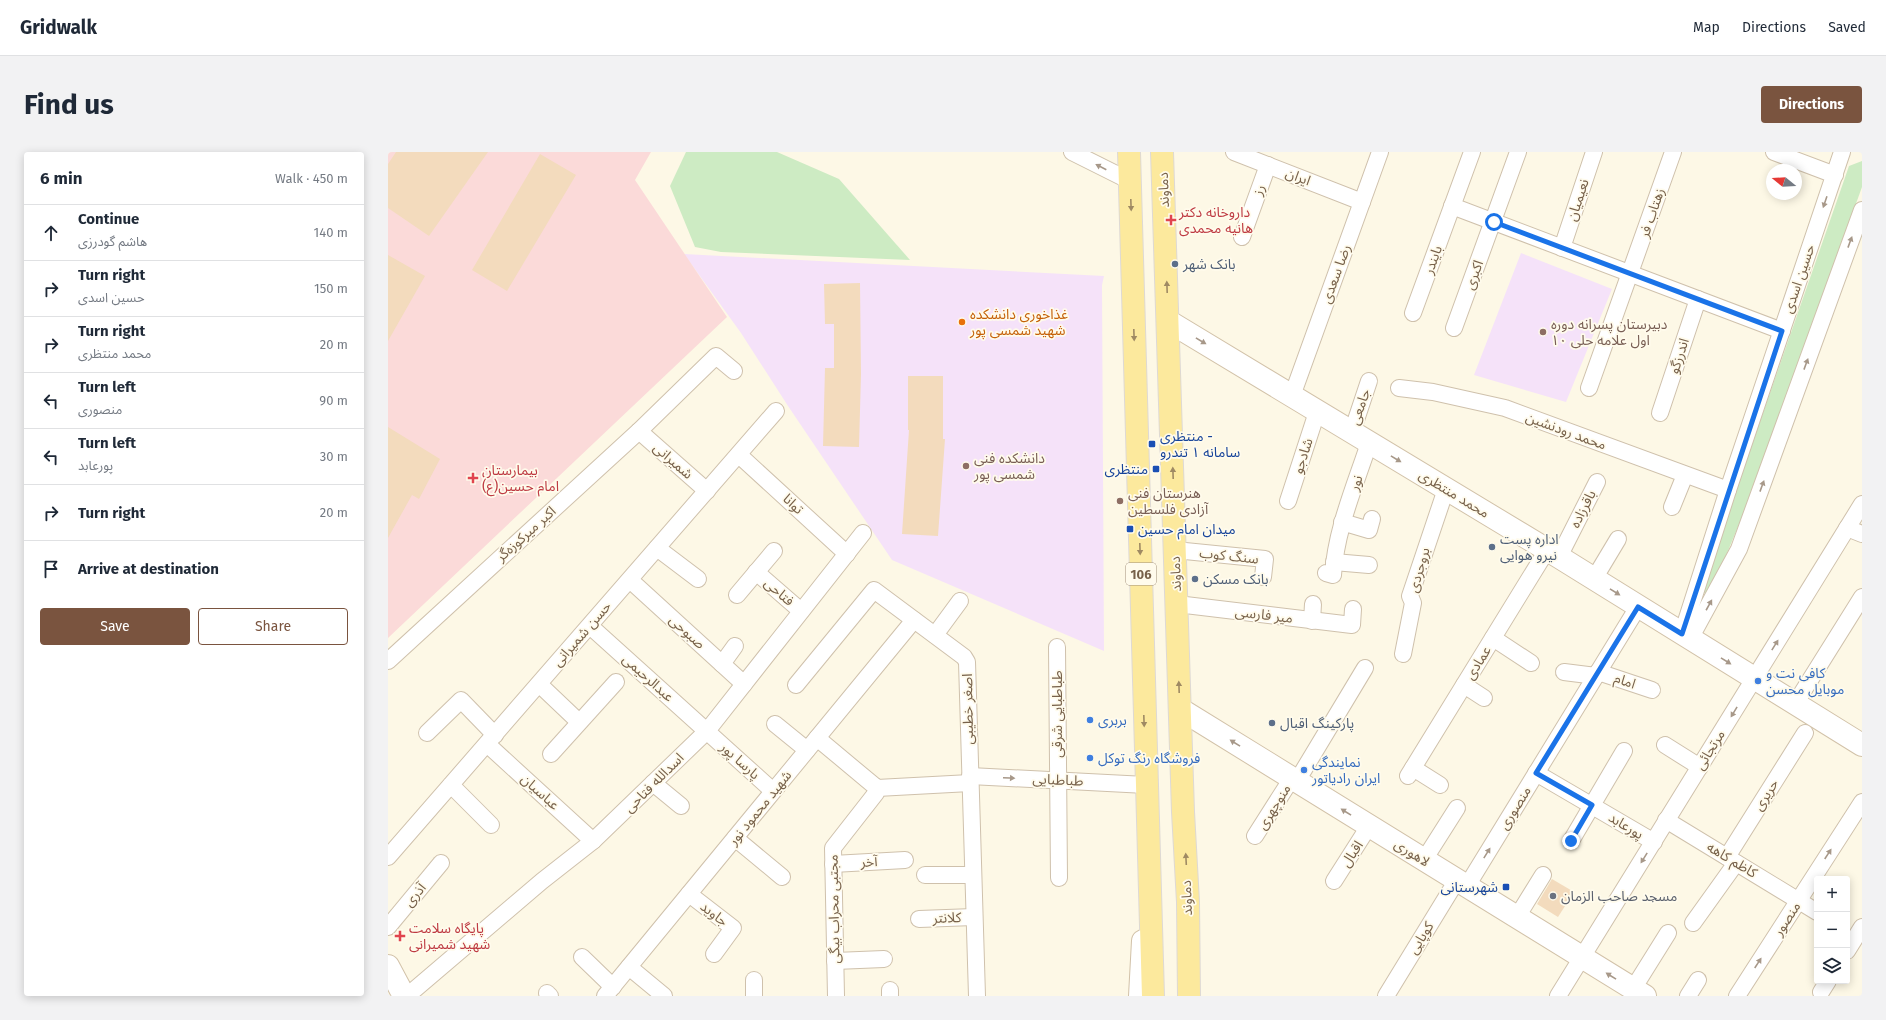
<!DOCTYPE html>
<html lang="en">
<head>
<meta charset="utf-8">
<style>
  :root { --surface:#fff; --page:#f2f2f3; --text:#1f2937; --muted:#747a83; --line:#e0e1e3; --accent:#7a543f }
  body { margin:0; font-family:"Fira Sans","Noto Sans Arabic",sans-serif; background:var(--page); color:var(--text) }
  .controls { position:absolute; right:12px; bottom:12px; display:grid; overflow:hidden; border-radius:4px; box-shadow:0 2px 10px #0003 }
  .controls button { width:36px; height:36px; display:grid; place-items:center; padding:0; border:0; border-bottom:1px solid var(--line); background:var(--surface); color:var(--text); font:20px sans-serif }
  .compass { position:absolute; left:1378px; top:12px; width:36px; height:36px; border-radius:50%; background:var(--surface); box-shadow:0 2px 10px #0003; rotate:288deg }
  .stop { position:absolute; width:12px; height:12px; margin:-9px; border:3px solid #1a73e8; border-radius:50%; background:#fff }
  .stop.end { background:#1a73e8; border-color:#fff; box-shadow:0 1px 4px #0008 }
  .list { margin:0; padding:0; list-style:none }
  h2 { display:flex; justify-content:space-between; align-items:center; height:52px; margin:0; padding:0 16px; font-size:17px }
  h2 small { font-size:13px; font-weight:400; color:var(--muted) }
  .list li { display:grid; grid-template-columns:26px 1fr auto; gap:12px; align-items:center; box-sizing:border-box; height:56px; padding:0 16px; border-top:1px solid var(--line) }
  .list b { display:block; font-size:15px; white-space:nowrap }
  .list p { margin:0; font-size:13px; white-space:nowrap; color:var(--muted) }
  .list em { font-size:13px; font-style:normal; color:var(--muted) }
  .actions { display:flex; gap:8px; padding:12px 16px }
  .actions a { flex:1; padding:9px 0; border:1px solid var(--accent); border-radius:4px; text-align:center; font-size:14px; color:var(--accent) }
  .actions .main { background:var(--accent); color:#fff }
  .icon { flex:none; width:22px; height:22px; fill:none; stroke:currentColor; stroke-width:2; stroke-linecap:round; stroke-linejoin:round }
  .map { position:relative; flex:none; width:1474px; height:844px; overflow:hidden; border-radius:4px }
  header { display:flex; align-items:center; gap:24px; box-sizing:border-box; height:56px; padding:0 20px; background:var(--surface); border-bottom:1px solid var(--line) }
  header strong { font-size:19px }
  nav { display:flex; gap:22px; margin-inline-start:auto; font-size:14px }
  .intro { display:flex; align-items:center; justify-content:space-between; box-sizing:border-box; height:96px; padding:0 24px }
  h1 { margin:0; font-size:28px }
  .button { padding:10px 18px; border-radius:4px; background:var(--accent); color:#fff; font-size:14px; font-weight:700 }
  main { display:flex; gap:24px; padding:0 24px }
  aside { flex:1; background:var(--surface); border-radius:4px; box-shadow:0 2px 10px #0003 }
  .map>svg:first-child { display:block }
</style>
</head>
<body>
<header>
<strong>Gridwalk</strong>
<nav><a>Map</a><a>Directions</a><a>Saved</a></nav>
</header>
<div class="intro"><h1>Find us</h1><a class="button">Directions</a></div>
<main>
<aside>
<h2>6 min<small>Walk · 450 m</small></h2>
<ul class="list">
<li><svg class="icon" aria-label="ahead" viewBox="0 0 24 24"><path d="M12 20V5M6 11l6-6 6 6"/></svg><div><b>Continue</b><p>هاشم گودرزی</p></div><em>140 m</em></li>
<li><svg class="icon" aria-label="right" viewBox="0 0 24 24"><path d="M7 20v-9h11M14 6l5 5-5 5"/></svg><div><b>Turn right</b><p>حسین اسدی</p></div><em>150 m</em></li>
<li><svg class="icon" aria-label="right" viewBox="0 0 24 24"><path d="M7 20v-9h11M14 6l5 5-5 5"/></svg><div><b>Turn right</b><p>محمد منتظری</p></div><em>20 m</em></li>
<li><svg class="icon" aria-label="left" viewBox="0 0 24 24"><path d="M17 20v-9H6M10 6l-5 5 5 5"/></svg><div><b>Turn left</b><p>منصوری</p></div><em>90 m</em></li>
<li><svg class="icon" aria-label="left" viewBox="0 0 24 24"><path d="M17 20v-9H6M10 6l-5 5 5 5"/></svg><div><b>Turn left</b><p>پورعابد</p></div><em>30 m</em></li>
<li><svg class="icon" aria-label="right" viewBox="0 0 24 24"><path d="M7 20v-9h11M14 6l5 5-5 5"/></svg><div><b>Turn right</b></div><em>20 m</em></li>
<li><svg class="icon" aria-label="arrive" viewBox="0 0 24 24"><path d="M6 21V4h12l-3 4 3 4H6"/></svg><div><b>Arrive at destination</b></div></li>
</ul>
<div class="actions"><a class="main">Save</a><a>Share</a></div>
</aside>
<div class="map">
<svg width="1474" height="844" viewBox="0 0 1474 844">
  <rect width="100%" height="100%" fill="#fdf8e6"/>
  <g fill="#f5e2f9">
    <polygon points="1133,101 1224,137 1178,250 1086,223"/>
    <polygon points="296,102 716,124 714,133 716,499 504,408 400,254 353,181"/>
  </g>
  <polygon fill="#fbdad9" points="0,0 263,0 247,28 339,165 0,486"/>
  <g fill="#cdebc3">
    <polygon points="298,0 389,0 451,27 522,108 333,100 307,95 282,34"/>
    <polygon points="1474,9 1474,35 1363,343 1328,428 1320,439 1311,445 1461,14"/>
  </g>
  <g fill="#f3dbbd">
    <polygon points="8,0 100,0 41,84 0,56 0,12"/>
    <polygon points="152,2 188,23 119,139 84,118"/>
    <polygon points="0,103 37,124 0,189"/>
    <polygon points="472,131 473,222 471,295 435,294 437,216 446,216 446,172 437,172 436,132"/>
    <polygon points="520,224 555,224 555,287 557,287 550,384 514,382 521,278 520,278"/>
    <polygon points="0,275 52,307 31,347 24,343 0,386"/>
    <polygon points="1164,727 1186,740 1170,765 1149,752"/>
  </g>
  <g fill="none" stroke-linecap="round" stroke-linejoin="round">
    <g stroke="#cfc1ac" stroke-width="18">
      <g id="street">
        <polyline points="684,0 742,29"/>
        <polyline points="846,0 974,50"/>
        <polyline points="1386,0 1447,23"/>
        <polyline points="1064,54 1394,179"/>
        <polyline points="854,85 880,13"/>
        <polyline points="1174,96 1206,0"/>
        <polyline points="1025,161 1084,0"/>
        <polyline points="1066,176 1130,0"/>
        <polyline points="1011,236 1045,240 1117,256 1340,338"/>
        <polyline points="1201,236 1285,0"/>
        <polyline points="904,244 992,0"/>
        <polyline points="1272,261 1310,147"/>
        <polyline points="251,279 319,339"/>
        <polyline points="964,280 981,229"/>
        <polyline points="351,303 459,402"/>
        <polyline points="900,349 929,260"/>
        <polyline points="1284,355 1297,323"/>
        <polyline points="954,370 981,378 984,367"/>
        <polyline points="1459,376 1474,382"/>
        <polyline points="269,396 310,427"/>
        <polyline points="787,398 877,407 875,425"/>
        <polyline points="1171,405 1209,330"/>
        <polyline points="946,410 981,413"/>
        <polyline points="368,420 413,459"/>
        <path d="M938,421L945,423C948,377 967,334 981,291"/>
        <polyline points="1206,427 1230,387"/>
        <polyline points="242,428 356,532"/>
        <polyline points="349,443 386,399"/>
        <polyline points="789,452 964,473 965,457"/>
        <polyline points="924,469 925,452"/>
        <polyline points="202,474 385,639"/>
        <polyline points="1294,482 1340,338 1454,0"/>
        <polyline points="547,483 572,449"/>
        <polyline points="1105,486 1143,511"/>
        <polyline points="1302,487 1351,397 1474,58"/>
        <polyline points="669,495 671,726"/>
        <polyline points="1015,502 1025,451 1022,444 1058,337"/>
        <polyline points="0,509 251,279 328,204 346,219"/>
        <polyline points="334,512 347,494"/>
        <polyline points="1176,520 1208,524"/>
        <polyline points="1210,520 1264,538"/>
        <polyline points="151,532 191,570"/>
        <polyline points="408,533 486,438 576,505 579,510 589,844"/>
        <polyline points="1076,533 1096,546"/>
        <polyline points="1407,552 1474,445"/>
        <polyline points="387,572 419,598"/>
        <polyline points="39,581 73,548 107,583"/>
        <polyline points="429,586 489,636 582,631"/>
        <polyline points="99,592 205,689"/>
        <polyline points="1277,593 1312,615"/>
        <polyline points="163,602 228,530"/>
        <polyline points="1025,616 1052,633"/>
        <polyline points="1148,621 1266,690"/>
        <polyline points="582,624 758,633"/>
        <polyline points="1020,624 1159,398"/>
        <polyline points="909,629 977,516"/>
        <polyline points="265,631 293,654"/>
        <polyline points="63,633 103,673"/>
        <polyline points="1278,668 1429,760"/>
        <polyline points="867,684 904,626"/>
        <polyline points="347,686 394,725"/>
        <polyline points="1183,689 1236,599"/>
        <polyline points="0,705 388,259"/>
        <polyline points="1339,705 1417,581"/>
        <polyline points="1036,708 1069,656"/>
        <polyline points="445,712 517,708"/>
        <polyline points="537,723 585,723"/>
        <polyline points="946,729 981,674"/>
        <polyline points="1079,734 1250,455"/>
        <polyline points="301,742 345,776 326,802"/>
        <polyline points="1129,765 1155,723"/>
        <polyline points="531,767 586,765"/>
        <polyline points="1305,771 1348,711"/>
        <polyline points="0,775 53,711"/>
        <polyline points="1459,799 1474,775"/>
        <polyline points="194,805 225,835"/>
        <polyline points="447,809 496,807"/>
        <polyline points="241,815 276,844"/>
        <polyline points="1245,837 1280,781"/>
        <polyline points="502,838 502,844"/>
        <polyline points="1433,840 1440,829"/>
        <polyline points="159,841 162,844"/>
        <polyline points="19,844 154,729 205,689 319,579 475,381"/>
        <polyline points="217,844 526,468"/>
        <polyline points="366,844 366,828"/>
        <polyline points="448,844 445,696 488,641 489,636"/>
        <polyline points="998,844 1069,728"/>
        <polyline points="1170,844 1474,352"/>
        <polyline points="1300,844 1310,828"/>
        <polyline points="1349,844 1474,650"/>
      </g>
    </g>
    <g stroke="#d2c2a9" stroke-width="24">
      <g id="secondary">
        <polyline points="780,169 1171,405 1474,593"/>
        <polyline points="792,557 1257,844"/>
        <polyline points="0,814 16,844"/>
        <polyline points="752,844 755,789"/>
      </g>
    </g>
    <g stroke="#ded9d4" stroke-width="24">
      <g id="primary">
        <polyline points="741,0 765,844"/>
        <polyline points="774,0 795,660 800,750 801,844"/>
      </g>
    </g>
    <use href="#street" stroke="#fff" stroke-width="16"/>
    <use href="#secondary" stroke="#fff" stroke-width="22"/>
    <use href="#primary" stroke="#fce99d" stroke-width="22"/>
  </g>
  <defs><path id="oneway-solid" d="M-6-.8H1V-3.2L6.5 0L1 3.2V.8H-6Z"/></defs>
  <g fill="#a79889">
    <use href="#oneway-solid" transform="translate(713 15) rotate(-153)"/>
    <use href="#oneway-solid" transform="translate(1437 50) rotate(109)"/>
    <use href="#oneway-solid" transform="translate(1462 90) rotate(-70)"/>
    <use href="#oneway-solid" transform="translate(813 189) rotate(31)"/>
    <use href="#oneway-solid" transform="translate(1418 212) rotate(-70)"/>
    <use href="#oneway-solid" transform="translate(1008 307) rotate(31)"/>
    <use href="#oneway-solid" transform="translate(1374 334) rotate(-70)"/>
    <use href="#oneway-solid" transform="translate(1227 440) rotate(32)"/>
    <use href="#oneway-solid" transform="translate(1321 453) rotate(-61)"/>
    <use href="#oneway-solid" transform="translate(1387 493) rotate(-58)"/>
    <use href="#oneway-solid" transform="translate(1338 509) rotate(32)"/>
    <use href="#oneway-solid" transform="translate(1346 560) rotate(121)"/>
    <use href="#oneway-solid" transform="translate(847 591) rotate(-148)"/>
    <use href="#oneway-solid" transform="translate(621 626) rotate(3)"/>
    <use href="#oneway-solid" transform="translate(958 660) rotate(-148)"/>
    <use href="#oneway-solid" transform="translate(1099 701) rotate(-58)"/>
    <use href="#oneway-solid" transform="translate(1440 702) rotate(-57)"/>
    <use href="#oneway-solid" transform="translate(1256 706) rotate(122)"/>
    <use href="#oneway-solid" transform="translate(1370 811) rotate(-57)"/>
    <use href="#oneway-solid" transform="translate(1223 824) rotate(-148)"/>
  </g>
  <g fill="#9f8a63">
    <use href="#oneway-solid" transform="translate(743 53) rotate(88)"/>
    <use href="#oneway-solid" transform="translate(779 135) rotate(-92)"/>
    <use href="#oneway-solid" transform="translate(746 183) rotate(88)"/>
    <use href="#oneway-solid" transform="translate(785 321) rotate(-92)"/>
    <use href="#oneway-solid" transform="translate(752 397) rotate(88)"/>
    <use href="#oneway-solid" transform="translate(791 535) rotate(-92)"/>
    <use href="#oneway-solid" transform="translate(756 569) rotate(88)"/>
    <use href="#oneway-solid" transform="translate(798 707) rotate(-93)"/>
  </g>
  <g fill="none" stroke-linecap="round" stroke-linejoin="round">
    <polyline stroke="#1a73e8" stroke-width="5" points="1106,70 1394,179 1294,482 1250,455 1148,621 1204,653 1183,689"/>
  </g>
  <g fill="#e0444e" stroke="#fffbec" stroke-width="1.5">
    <path d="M781 62h4v4h4v4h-4v4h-4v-4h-4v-4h4z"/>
    <path d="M83 320h4v4h4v4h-4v4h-4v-4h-4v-4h4z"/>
    <path d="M10 778h4v4h4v4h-4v4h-4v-4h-4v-4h4z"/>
  </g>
  <g fill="#5c6f8a" stroke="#fffbec" stroke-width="1.5">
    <circle cx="787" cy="112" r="4"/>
    <circle cx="1104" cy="395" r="4"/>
    <circle cx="807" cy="427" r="4"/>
    <circle cx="884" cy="571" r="4"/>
  </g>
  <circle fill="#e8710a" stroke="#fffbec" stroke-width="1.5" cx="574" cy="170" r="4"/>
  <g fill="#8d6e63" stroke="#fffbec" stroke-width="1.5">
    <circle cx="1155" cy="180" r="4"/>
    <circle cx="578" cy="314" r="4"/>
    <circle cx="732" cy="349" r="4"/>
  </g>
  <g fill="#1a4fb4" stroke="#fffbec" stroke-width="1.5">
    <rect x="760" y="288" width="8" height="8" rx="2"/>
    <rect x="764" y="313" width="8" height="8" rx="2"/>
    <rect x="738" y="373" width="8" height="8" rx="2"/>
    <rect x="1114" y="731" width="8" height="8" rx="2"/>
  </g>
  <g fill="#3f7fe0" stroke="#fffbec" stroke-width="1.5">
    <circle cx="1370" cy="529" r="4"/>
    <circle cx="702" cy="568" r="4"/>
    <circle cx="702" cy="606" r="4"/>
    <circle cx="916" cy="618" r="4"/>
  </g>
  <circle fill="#6b7280" stroke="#fffbec" stroke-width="1.5" cx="1165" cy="744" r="4"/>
  <g text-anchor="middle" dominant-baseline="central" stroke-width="3.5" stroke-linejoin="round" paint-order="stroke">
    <rect fill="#fffbec" stroke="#a08f7b" stroke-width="1" x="738" y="411" width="30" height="22" rx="3"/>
    <g font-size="13" font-weight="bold" fill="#77614a">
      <text x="753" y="422">106</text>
    </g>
    <g font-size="14" fill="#77614a" stroke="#fffbec">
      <text transform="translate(910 25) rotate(21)">ایران</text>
      <text transform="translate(776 38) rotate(-92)">دماوند</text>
      <text transform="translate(871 38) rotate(-69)">رز</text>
      <text transform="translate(1190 48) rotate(-72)">نعیمیان</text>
      <text transform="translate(1264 61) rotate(-71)">زهتاب فر</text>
      <text transform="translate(1045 108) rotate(-70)">بایندر</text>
      <text transform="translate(948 122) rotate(-70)">رضا سعدی</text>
      <text transform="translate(1086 123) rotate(-70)">اکبری</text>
      <text transform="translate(1411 127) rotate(-71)">حسین اسدی</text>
      <text transform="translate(1291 204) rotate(-72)">اندرزگو</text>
      <text transform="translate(972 255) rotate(-71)">جامعی</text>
      <text transform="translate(1178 279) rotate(20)">محمد رودنشین</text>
      <text transform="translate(915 304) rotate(-72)">شادجو</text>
      <text transform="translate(285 309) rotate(41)">شمیرانی</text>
      <text transform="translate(968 331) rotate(-71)">نور</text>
      <text transform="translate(1066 342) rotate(31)">محمد منتظری</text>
      <text transform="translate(405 352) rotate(43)">توانا</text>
      <text transform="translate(1195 357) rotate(-63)">باقرزاده</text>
      <text transform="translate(138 382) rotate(-42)">اکبر میرکوزه‌گر</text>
      <text transform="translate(841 404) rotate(6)">سنگ کوب</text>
      <text transform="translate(1031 418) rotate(-74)">بروجردی</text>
      <text transform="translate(788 422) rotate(-92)">دماوند</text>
      <text transform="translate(391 440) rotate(41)">فتاحی</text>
      <text transform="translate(876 463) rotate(7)">میر فارسی</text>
      <text transform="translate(299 480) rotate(42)">صبوحی</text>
      <text transform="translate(194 482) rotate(-49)">حسن شمیرانی</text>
      <text transform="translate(1090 511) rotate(-58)">عمادی</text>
      <text transform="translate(260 526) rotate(42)">عبدالرحیمی</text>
      <text transform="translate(1237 529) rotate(19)">امام</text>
      <text transform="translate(580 557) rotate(-91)">اصغر خطیبی</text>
      <text transform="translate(669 562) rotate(-90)">طباطبایی شرقی</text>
      <text transform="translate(1322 598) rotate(-58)">مرتجائی</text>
      <text transform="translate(352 609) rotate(42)">پارسا پور</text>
      <text transform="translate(670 628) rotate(3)">طباطبایی</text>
      <text transform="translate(266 631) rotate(-45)">اسدالله فتاحی</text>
      <text transform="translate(152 640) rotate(42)">عباسیان</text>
      <text transform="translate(1378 643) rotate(-58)">حریری</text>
      <text transform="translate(886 655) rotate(-58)">منوچهری</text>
      <text transform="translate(372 656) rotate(-51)">شهید محمود نور</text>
      <text transform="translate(1127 656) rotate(-58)">منصوری</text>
      <text transform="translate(1238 674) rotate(31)">پورعابد</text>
      <text transform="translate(1024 701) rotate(32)">لاهوری</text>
      <text transform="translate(964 702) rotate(-57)">اقبال</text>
      <text transform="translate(1344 708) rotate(31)">کاظم کاهه</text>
      <text transform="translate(481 710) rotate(-3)">آخر</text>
      <text transform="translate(27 743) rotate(-50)">آذری</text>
      <text transform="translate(799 746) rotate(-92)">دماوند</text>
      <text transform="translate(446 757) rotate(-91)">مجتبی محراب بیگی</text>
      <text transform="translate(326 762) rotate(38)">جاوید</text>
      <text transform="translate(559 766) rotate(-2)">کلانتر</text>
      <text transform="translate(1399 767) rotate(-57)">منصور</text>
      <text transform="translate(1033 786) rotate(-58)">کوپایی</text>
    </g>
    <g font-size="14" fill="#be3a42" stroke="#fffbec" text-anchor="start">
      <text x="791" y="60">داروخانه دکتر<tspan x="791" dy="16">هانیه محمدی</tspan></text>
      <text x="94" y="318">بیمارستان<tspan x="94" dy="16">امام حسین(ع)</tspan></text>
      <text x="21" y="776">پایگاه سلامت<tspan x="21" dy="16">شهید شمیرانی</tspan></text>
    </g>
    <g font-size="14" fill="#4e5e75" stroke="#fffbec" text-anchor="start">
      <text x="795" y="112">بانک شهر</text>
      <text x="1112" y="387">اداره پست<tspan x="1112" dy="16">نیرو هوایی</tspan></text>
      <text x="815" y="427">بانک مسکن</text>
      <text x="892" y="571">پارکینگ اقبال</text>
    </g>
    <g font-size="14" fill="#c56008" stroke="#fffbec" text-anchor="start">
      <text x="582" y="162">غذاخوری دانشکده<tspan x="582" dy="16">شهید شمسی پور</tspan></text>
    </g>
    <g font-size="14" fill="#785e54" stroke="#fffbec" text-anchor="start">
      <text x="1163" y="172">دبیرستان پسرانه دوره<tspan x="1163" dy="16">اول علامه حلی ۱۰</tspan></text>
      <text x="586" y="306">دانشکده فنی<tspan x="586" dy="16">شمسی پور</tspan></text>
      <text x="740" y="341">هنرستان فنی<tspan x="740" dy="16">آزادی فلسطین</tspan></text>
    </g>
    <g font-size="14" fill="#164399" stroke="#fffbec" text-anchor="start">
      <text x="772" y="284">منتظری -<tspan x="772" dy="16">سامانه ۱ تندرو</tspan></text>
      <text x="760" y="317" text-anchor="end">منتظری</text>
      <text x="750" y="377">میدان امام حسین</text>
      <text x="1110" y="735" text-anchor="end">شهرستانی</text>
    </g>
    <g font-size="14" fill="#366cbe" stroke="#fffbec" text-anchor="start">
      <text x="1378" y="521">کافی نت و<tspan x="1378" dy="16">موبایل محسن</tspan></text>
      <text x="710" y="568">بربری</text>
      <text x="710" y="606">فروشگاه رنگ توکل</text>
      <text x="924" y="610">نمایندگی<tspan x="924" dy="16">ایران رادیاتور</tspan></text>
    </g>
    <g font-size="14" fill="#5b616d" stroke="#fffbec" text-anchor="start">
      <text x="1173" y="744">مسجد صاحب الزمان</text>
    </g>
  </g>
</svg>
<div class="controls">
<button>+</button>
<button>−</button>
<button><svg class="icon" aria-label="layers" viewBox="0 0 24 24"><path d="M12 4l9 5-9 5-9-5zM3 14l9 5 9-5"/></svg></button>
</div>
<svg class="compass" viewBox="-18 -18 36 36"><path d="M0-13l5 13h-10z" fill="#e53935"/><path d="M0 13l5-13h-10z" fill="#747a83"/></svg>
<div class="stop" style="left:1106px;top:70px"></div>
<div class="stop end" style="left:1183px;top:689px"></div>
</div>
</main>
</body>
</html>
